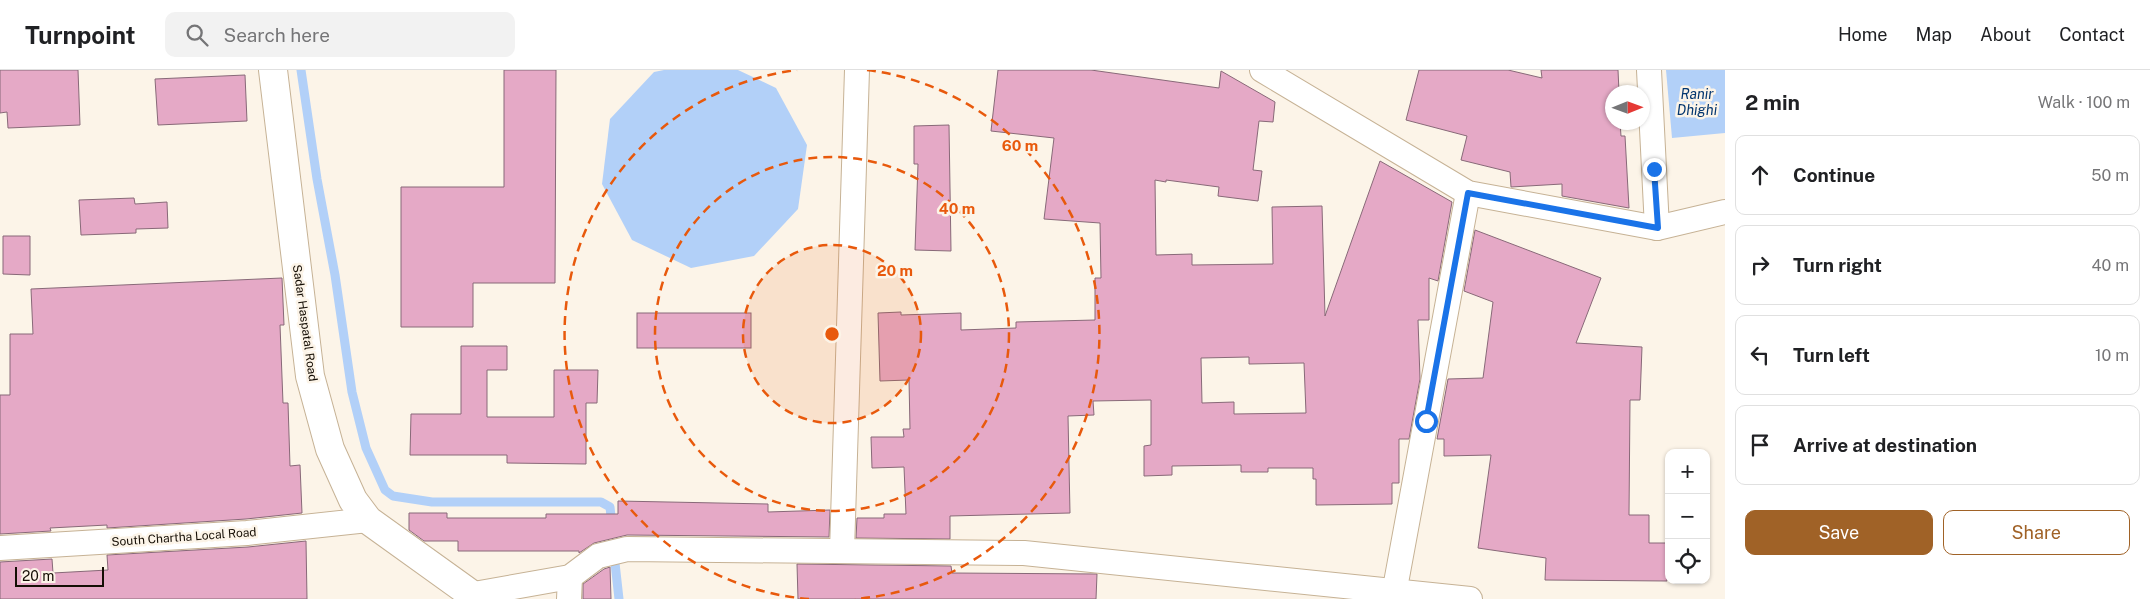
<!DOCTYPE html>
<html lang="en">
<head>
<meta charset="utf-8">
<style>
  :root { --surface:#fff; --page:#f2f2f2; --text:#202124; --muted:#757577; --line:#e0e0e0; --accent:#a06227 }
  body { margin:0; font-family:"Public Sans",sans-serif; background:var(--page); color:var(--text) }
  .controls { position:absolute; right:15px; bottom:15px; display:grid; overflow:hidden; border-radius:10px; box-shadow:0 1px 4px #0004 }
  .controls button { width:45px; height:45px; display:grid; place-items:center; padding:0; border:0; border-bottom:1px solid var(--line); background:var(--surface); color:var(--text); font:25px sans-serif }
  .compass { position:absolute; left:1605px; top:15px; width:45px; height:45px; border-radius:50%; background:var(--surface); box-shadow:0 1px 4px #0004; rotate:89deg }
  .scale { position:absolute; left:15px; bottom:12px; width:89px; box-sizing:border-box; padding-left:5px; border:2px solid #150e05; border-top:0; font-size:14px; line-height:18px; white-space:nowrap; color:#150e05; -webkit-text-stroke:4px #fcf4e8; paint-order:stroke }
  .stop { position:absolute; width:15px; height:15px; margin:-11px; border:4px solid #1a73e8; border-radius:50%; background:#fff }
  .stop.end { background:#1a73e8; border-color:#fff; box-shadow:0 1px 5px #0008 }
  .list { margin:0; padding:0; list-style:none }
  h2 { display:flex; justify-content:space-between; align-items:center; height:65px; margin:0; padding:0 20px; font-size:21px }
  h2 small { font-size:16px; font-weight:400; color:var(--muted) }
  .list li { display:grid; grid-template-columns:32px 1fr auto; gap:15px; align-items:center; box-sizing:border-box; height:80px; margin:0 10px 10px; padding:0 10px; border:1px solid var(--line); border-radius:10px }
  .list b { display:block; font-size:19px; white-space:nowrap }
  .list em { font-size:16px; font-style:normal; color:var(--muted) }
  .actions { display:flex; gap:10px; padding:15px 20px }
  .actions a { flex:1; padding:11px 0; border:1px solid var(--accent); border-radius:10px; text-align:center; font-size:18px; color:var(--accent) }
  .actions .main { background:var(--accent); color:#fff }
  .icon { flex:none; width:28px; height:28px; fill:none; stroke:currentColor; stroke-width:2; stroke-linecap:round; stroke-linejoin:round }
  .map { position:relative; flex:none; width:1725px; height:529px; overflow:hidden }
  header { display:flex; align-items:center; gap:30px; box-sizing:border-box; height:70px; padding:0 25px; background:var(--surface); border-bottom:1px solid var(--line) }
  header strong { font-size:24px }
  nav { display:flex; gap:28px; margin-inline-start:auto; font-size:18px }
  .search { width:350px; height:45px; background:var(--page); display:flex; align-items:center; gap:12px; box-sizing:border-box; padding:0 18px; border-radius:10px; color:var(--muted); font-size:19px }
  main { display:flex }
  aside { flex:1; background:var(--surface) }
  .map>svg:first-child { display:block }
</style>
</head>
<body>
<header>
<strong>Turnpoint</strong>
<div class="search"><svg class="icon" aria-label="search" viewBox="0 0 24 24"><circle cx="10" cy="10" r="6"/><path d="M15 15l6 6"/></svg>Search here</div>
<nav><a>Home</a><a>Map</a><a>About</a><a>Contact</a></nav>
</header>
<main>
<div class="map">
<svg width="1725" height="529" viewBox="0 0 1725 529">
  <rect width="100%" height="100%" fill="#fcf4e8"/>
  <g fill="#b2d0f8">
    <polygon points="664,0 738,0 776,18 807,75 798,139 754,186 691,198 632,170 602,114 610,49 654,2"/>
    <polygon points="1666,0 1725,0 1725,63 1672,68"/>
  </g>
  <g fill="none" stroke-linecap="round" stroke-linejoin="round">
    <g stroke="#b2d0f8" stroke-width="9">
      <polyline points="301,0 317,109 335,205 352,322 366,378 385,420 393,426 432,432 601,432 610,437 612,456"/>
      <polyline points="614,484 619,529"/>
    </g>
  </g>
  <g fill="#e5a9c6" stroke="#886978" fill-rule="evenodd">
    <polygon points="0,0 78,0 80,55 8,58 7,42 0,43"/>
    <polygon points="504,0 556,0 555,213 473,213 473,257 401,257 401,117 504,117"/>
    <path d="M998,0H1091L1219,18L1221,1L1275,32L1273,52L1259,51L1253,100L1262,101L1258,131L1218,126L1219,117L1166,110V112L1155,110L1156,185L1192,184V195L1273,194L1272,137L1322,136L1325,246L1380,91L1452,132L1438,211L1429,208V250H1418L1420,309L1409,369H1399V413H1392V434L1316,435V409H1313V398H1268V402H1241V395L1172,396V405L1144,406V376L1151,375V330L1093,331L1094,345L1068,346L1070,443L950,446V469L856,468L857,448H884V444H906L904,397L872,398L871,367H904L903,359H910L909,310L880,311L878,243L901,242V245L961,243V260L1016,258V252L1095,250V208H1101L1100,153L1044,149L1054,68L991,61ZM1249,287V294L1304,293L1306,343L1234,344V332L1202,333L1201,288Z"/>
    <polygon points="1419,0 1508,0 1542,8 1541,0 1618,0 1619,22 1612,22 1612,52 1620,52 1621,66 1625,66 1629,138 1562,126 1562,114 1511,117 1510,102 1461,90 1467,66 1406,50"/>
    <polygon points="245,5 247,51 158,55 155,9"/>
    <polygon points="949,55 951,181 915,180 918,94 914,94 914,56"/>
    <polygon points="134,128 135,134 167,132 168,158 136,159 136,163 81,165 79,130"/>
    <polygon points="1475,160 1601,208 1576,273 1642,277 1640,330 1630,330 1629,445 1649,445 1649,473 1667,473 1667,511 1545,510 1546,488 1478,478 1491,385 1444,386 1444,369 1437,369 1448,309 1483,308 1493,232 1464,221"/>
    <polygon points="3,166 30,166 30,205 3,204"/>
    <polygon points="282,208 284,255 280,255 283,333 288,333 290,396 300,395 302,443 246,449 107,458 107,455 50,458 51,461 0,464 0,325 10,325 10,264 33,264 31,219"/>
    <rect x="637" y="243" width="114" height="35"/>
    <polygon points="461,276 507,276 507,300 487,300 487,347 554,347 554,300 598,300 597,333 586,333 586,394 507,393 507,385 410,385 411,344 461,344"/>
    <polygon points="618,431 768,434 768,442 830,440 829,467 627,465 594,473 579,483 579,481 458,481 458,471 424,471 409,460 409,443 447,443 447,448 546,448 546,444 618,444"/>
    <polygon points="306,471 307,529 0,529 0,492 52,489 53,503 108,500 107,485 248,477"/>
    <polygon points="797,494 951,496 952,503 1097,504 1096,529 798,529"/>
    <polygon points="610,497 611,529 583,529 583,514 604,499"/>
  </g>
  <g fill="none" stroke-linecap="round" stroke-linejoin="round">
    <g stroke="#c6b295" stroke-width="26">
      <g id="minor">
        <polyline points="1262,0 1468,123 1657,158 1725,142"/>
        <polyline points="1649,0 1657,158"/>
        <polyline points="0,478 247,463 368,450"/>
        <polyline points="842,481 857,0"/>
        <polyline points="474,524 570,507 598,486 627,479 1024,483 1470,529"/>
        <polyline points="569,529 570,507"/>
        <polyline points="1393,529 1468,123"/>
      </g>
    </g>
    <g stroke="#c6b295" stroke-width="30">
      <polyline id="tertiary" points="273,0 310,306 330,379 353,430 368,450 478,529"/>
    </g>
    <use href="#minor" stroke="#fff" stroke-width="24"/>
    <use href="#tertiary" stroke="#fff" stroke-width="28"/>
  </g>
  <g fill="none" stroke-linecap="round" stroke-linejoin="round">
    <polyline stroke="#1a73e8" stroke-width="6" points="1426,351 1468,123 1658,158 1654,99"/>
  </g>
  <circle cx="832" cy="264" r="89" fill="#e8590c" fill-opacity=".12"/>
  <g fill="none" stroke="#e8590c" stroke-width="2.5" stroke-dasharray="9 6">
    <circle cx="832" cy="264" r="89"/>
    <circle cx="832" cy="264" r="177"/>
    <path d="M809 529A266 266 0 0 1 797 0M867 0A266 266 0 0 1 855 529"/>
  </g>
  <g text-anchor="middle" dominant-baseline="central" stroke-width="5" stroke-linejoin="round" paint-order="stroke">
    <g font-size="12" fill="#150e05" stroke="#fcf4e8">
      <text transform="translate(305 253) rotate(82)">Sadar Haspatal Road</text>
      <text transform="translate(184 467) rotate(-4)">South Chartha Local Road</text>
    </g>
    <g font-size="14" font-style="italic" fill="#03366f" stroke="#fcf4e8">
      <text x="1697" y="24">Ranir<tspan x="1697" dy="16">Dhighi</tspan></text>
    </g>
  </g>
  <circle cx="832" cy="264" r="8" fill="#e8590c" stroke="#fcf4e8" stroke-width="2.5"/>
  <g font-size="15" text-anchor="middle" font-weight="bold" fill="#e8590c" stroke="#fcf4e8" stroke-width="5" stroke-linejoin="round" paint-order="stroke">
    <text x="1020" y="81">60 m</text>
    <text x="957" y="144">40 m</text>
    <text x="895" y="206">20 m</text>
  </g>
</svg>
<div class="controls">
<button>+</button>
<button>−</button>
<button><svg class="icon" aria-label="locate" viewBox="0 0 24 24"><circle cx="12" cy="12" r="6"/><path d="M12 2v4M12 18v4M2 12h4M18 12h4"/></svg></button>
</div>
<svg class="compass" viewBox="-18 -18 36 36"><path d="M0-13l5 13h-10z" fill="#e53935"/><path d="M0 13l5-13h-10z" fill="#757577"/></svg>
<div class="scale">20 m</div>
<div class="stop" style="left:1426px;top:351px"></div>
<div class="stop end" style="left:1654px;top:99px"></div>
</div>
<aside>
<h2>2 min<small>Walk · 100 m</small></h2>
<ul class="list">
<li><svg class="icon" aria-label="ahead" viewBox="0 0 24 24"><path d="M12 20V5M6 11l6-6 6 6"/></svg><div><b>Continue</b></div><em>50 m</em></li>
<li><svg class="icon" aria-label="right" viewBox="0 0 24 24"><path d="M7 20v-9h11M14 6l5 5-5 5"/></svg><div><b>Turn right</b></div><em>40 m</em></li>
<li><svg class="icon" aria-label="left" viewBox="0 0 24 24"><path d="M17 20v-9H6M10 6l-5 5 5 5"/></svg><div><b>Turn left</b></div><em>10 m</em></li>
<li><svg class="icon" aria-label="arrive" viewBox="0 0 24 24"><path d="M6 21V4h12l-3 4 3 4H6"/></svg><div><b>Arrive at destination</b></div></li>
</ul>
<div class="actions"><a class="main">Save</a><a>Share</a></div>
</aside>
</main>
</body>
</html>
